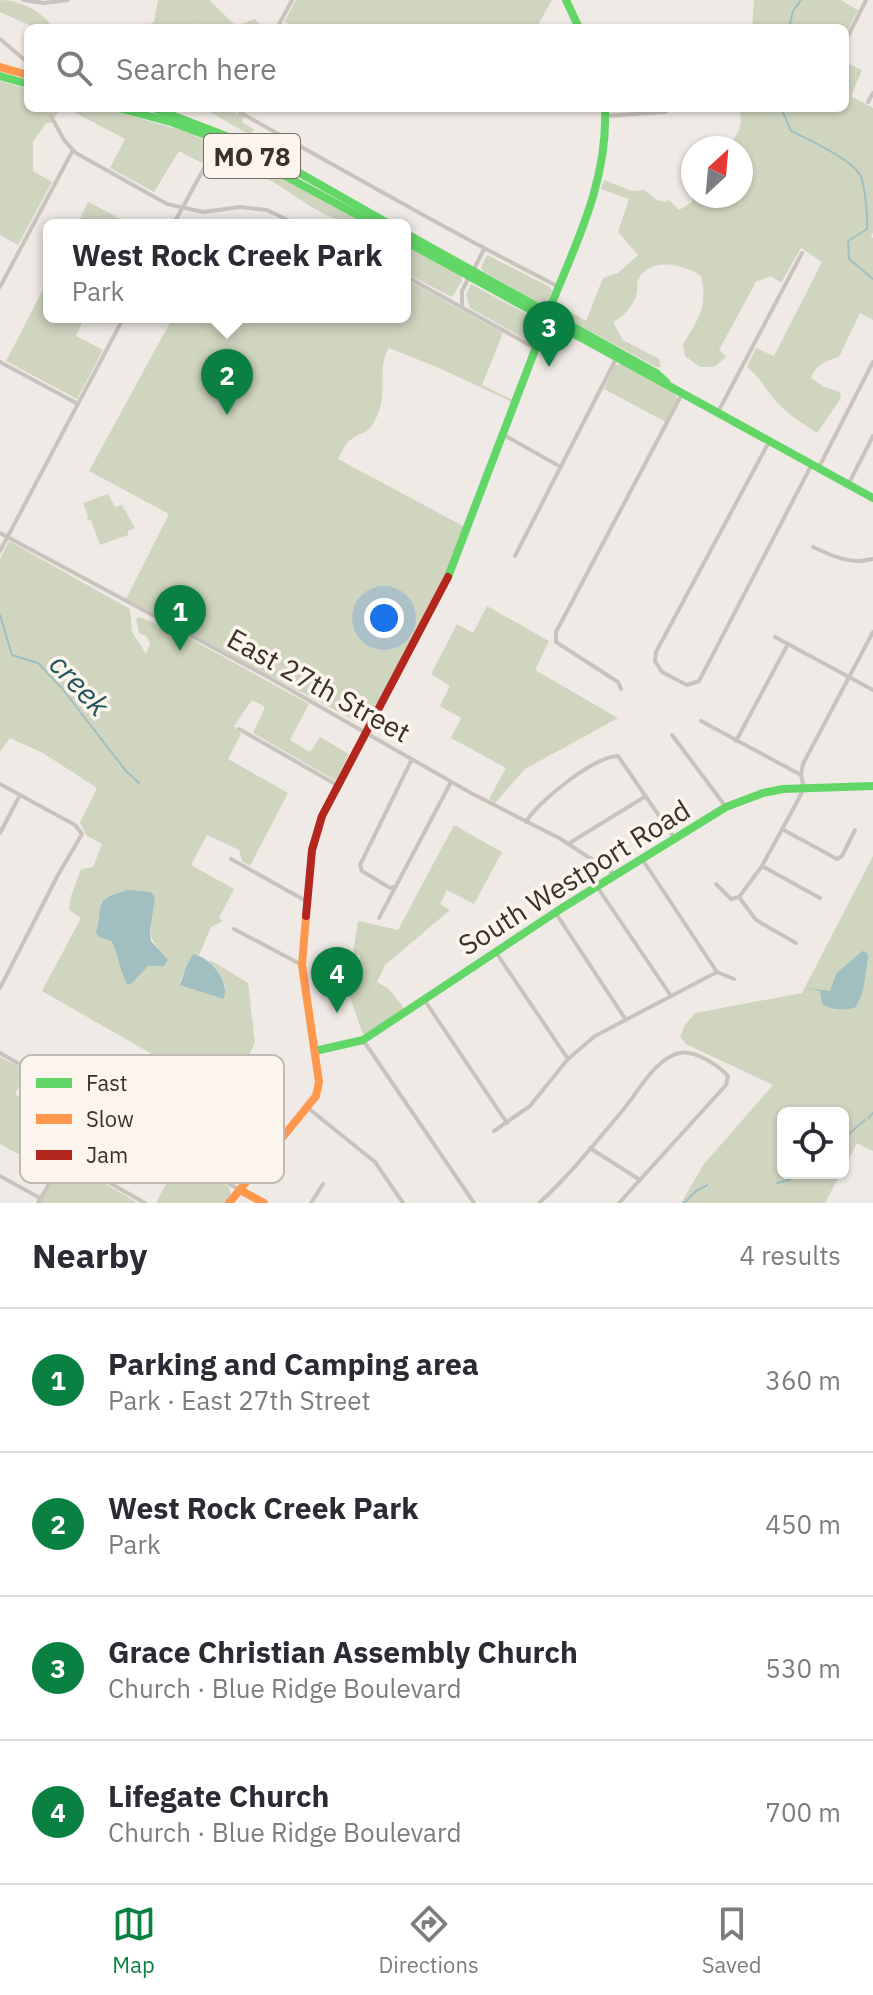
<!DOCTYPE html>
<html lang="en">
<head>
<meta charset="utf-8">
<style>
  :root { --surface:#fff; --page:#f7f7f7; --text:#2b2b33; --muted:#7c7c81; --line:#e1e1e2; --accent:#0b8043 }
  body { margin:0; font-family:"IBM Plex Sans",sans-serif; background:var(--page); color:var(--text) }
  .controls { position:absolute; right:24px; bottom:24px; display:grid; overflow:hidden; border-radius:12px; box-shadow:0 2px 6px #0004 }
  .controls button { width:72px; height:72px; display:grid; place-items:center; padding:0; border:0; border-bottom:2px solid var(--line); background:var(--surface); color:var(--text); font:40px sans-serif }
  .compass { position:absolute; left:681px; top:136px; width:72px; height:72px; border-radius:50%; background:var(--surface); box-shadow:0 2px 6px #0004; rotate:26deg }
  .you { position:absolute; left:384px; top:618px; width:28px; height:28px; margin:-20px; border:6px solid #fff; border-radius:50%; background:#1a73e8; box-shadow:0 0 0 12px #1a73e833 }
  .badge { display:grid; place-items:center; width:52px; height:52px; border-radius:50%; background:var(--accent); color:#fff; font-size:26px; font-weight:700 }
  .pin { position:absolute; translate:-50% -66px; filter:drop-shadow(0 2px 4px #0008) }
  .pin::after { content:''; position:absolute; top:42px; width:28px; height:24px; background:inherit; clip-path:polygon(0 0,100% 0,50% 100%) }
  .popup { position:absolute; left:43px; top:219px; width:368px; height:104px; box-sizing:border-box; display:grid; place-content:center; border-radius:12px; background:var(--surface); filter:drop-shadow(0 2px 6px #0005); font-size:26px; white-space:nowrap; color:var(--muted) }
  .popup b { font-size:30px; color:var(--text) }
  .popup::after { content:''; position:absolute; left:50%; top:100%; margin-left:-16px; border:16px solid transparent; border-top-color:var(--surface) }
  .list { margin:0; padding:0; list-style:none }
  h2 { display:flex; justify-content:space-between; align-items:center; height:104px; margin:0; padding:0 32px; font-size:34px }
  h2 small { font-size:26px; font-weight:400; color:var(--muted) }
  .list li { display:grid; grid-template-columns:52px 1fr auto; gap:24px; align-items:center; box-sizing:border-box; height:144px; padding:0 32px; border-top:2px solid var(--line) }
  .list b { display:block; font-size:30px; white-space:nowrap }
  .list p { margin:0; font-size:26px; white-space:nowrap; color:var(--muted) }
  .list em { font-size:26px; font-style:normal; color:var(--muted) }
  .icon { flex:none; width:44px; height:44px; fill:none; stroke:currentColor; stroke-width:2; stroke-linecap:round; stroke-linejoin:round }
  .map { position:relative; flex:none; width:873px; height:1203px; overflow:hidden }
  .search { position:absolute; background:var(--surface); box-shadow:0 2px 6px #0004; left:24px; right:24px; top:24px; height:88px; display:flex; align-items:center; gap:20px; box-sizing:border-box; padding:0 28px; border-radius:12px; color:var(--muted); font-size:30px }
  .sheet { height:680px; background:var(--surface) }
  nav { display:flex; justify-content:space-around; align-items:center; box-sizing:border-box; height:112px; border-top:2px solid var(--line); background:var(--surface); font-size:22px; color:var(--muted) }
  nav a { display:grid; justify-items:center; gap:4px }
  nav .on { color:var(--accent) }
  .map>svg:first-child { display:block }
</style>
</head>
<body>
<div class="map">
<svg width="873" height="1203" viewBox="0 0 873 1203">
  <rect width="100%" height="100%" fill="#efeae5"/>
  <g fill="#d0d5c0" fill-rule="evenodd">
    <path d="M0,0C20,0 42,11 53,28H35L0,12Z"/>
    <path d="M158,0H209L236,26L255,19L263,28H205L202,24C181,23 163,28 142,28L154,22Z"/>
    <polygon points="296,0 552,0 536,28 299,28 284,22"/>
    <polygon points="754,0 841,0 858,10 845,35 845,28 752,28"/>
    <path d="M845,62L862,70L851,96L873,108V232L871,237L873,238V320L860,313L839,357C827,360 815,365 811,378L824,387L840,392L841,398L817,433C802,423 788,415 776,401C765,389 760,377 747,367L756,348L774,356L822,262L801,248L781,283L771,276L756,282L719,350L726,357L714,367H700L685,356L683,344C699,318 708,307 701,276C684,264 650,256 638,280C636,284 638,288 637,293C634,306 624,316 613,322L623,340L659,359L661,367H656L555,312L557,304L586,321L603,278L618,273L638,255L618,232L629,199L601,189L604,180L632,191L644,190L657,200L665,202L669,200L679,210L692,202L693,196H741V148H724C738,137 744,126 739,108H845Z"/>
    <polygon points="0,81 28,89 28,108 61,108 51,123 46,123 33,142 33,171 52,182 18,245 0,235"/>
    <polygon points="66,108 103,108 184,131 213,144 202,163 179,151 154,192 110,168 125,139"/>
    <polygon points="203,108 228,108 244,117 242,122 254,129 250,135"/>
    <path d="M222,147L229,149L370,225C328,225 307,202 273,182C255,172 233,165 215,156Z"/>
    <polygon points="88,202 89,202 131,225 77,225"/>
    <polygon points="405,245 461,276 462,281 452,297 405,273"/>
    <polygon points="487,255 550,287 552,291 546,307 483,271 481,267"/>
    <polygon points="49,278 49,317 85,317 76,336 103,350 77,399 6,361"/>
    <path d="M405,279L503,333L482,385L513,400L512,402L439,368L389,348C377,366 387,391 379,411C369,438 364,428 348,442C344,446 341,454 338,459L465,527L443,588L365,726L126,599L169,514L89,471L173,317H405Z"/>
    <polygon points="471,284 540,321 534,338 525,339 470,308 466,295"/>
    <polygon points="621,364 676,394 677,400 666,422 604,389 615,365"/>
    <polygon points="108,494 115,507 122,505 135,528 128,531 128,535 100,545 91,520 86,519 88,517 83,503"/>
    <path d="M9,541L130,609L132,632L146,654L150,643L146,636L139,633L136,619L140,617L156,624L158,629L161,625L169,627L309,704L290,740L310,752L320,737L349,754L336,781L253,733L265,707L252,700L234,726L241,734L228,759L288,793L250,866L242,861L239,850L207,835L191,865L234,889L219,918L223,921L211,927L199,955H193L180,981C192,988 204,990 215,997L226,987L208,961H212L248,983L255,1043L227,1097L42,991L81,918L69,910L71,896L81,869L93,867L102,844L86,835L80,822L97,788L43,753L10,738L0,752V559ZM155,897C152,914 145,935 158,948L123,978L119,955L110,940L99,937L96,933L101,902Z"/>
    <polygon points="487,606 549,641 535,670 618,718 525,769 495,803 489,799 506,768 451,738 461,718 440,706 450,686 431,674 457,624 473,633"/>
    <polygon points="454,825 502,852 474,904 447,890 440,904 450,910 385,965 377,982 389,989 404,1008 369,1034 363,1034 344,980 355,978 360,956 353,953 358,921 398,930"/>
    <polygon points="873,856 873,1151 857,1143 843,1170 843,1113 783,1113 783,1173 841,1173 825,1203 681,1203 704,1164 773,1085 686,1044 680,1037 685,1025 695,1013 802,993"/>
    <polygon points="0,1057 28,1071 15,1094 68,1124 81,1101 89,1106 53,1173 0,1144"/>
    <polygon points="180,1157 229,1187 231,1195 225,1203 156,1203"/>
    <polygon points="67,1163 73,1165 138,1203 38,1203 52,1178 56,1180"/>
  </g>
  <g fill="#a1bfc0">
    <path d="M128,890L151,892L155,897L150,931L151,941L168,960L164,966H148L131,984H127C119,971 119,954 111,941L99,937L96,933C104,901 92,901 128,890Z"/>
    <path d="M862,951L867,953L868,957L863,991L856,1007C847,1011 830,1010 822,1004L820,991L807,988L830,991L836,974Z"/>
    <path d="M193,954C209,956 232,984 223,999L180,985L186,967Z"/>
  </g>
  <g fill="none" stroke-linecap="round" stroke-linejoin="round">
    <g stroke="#a1bfc0" stroke-width="2">
      <polyline points="789,28 793,11 801,0"/>
      <path d="M781,108L791,131C808,139 855,161 861,177C865,187 868,218 867,229L848,241L849,259L873,279"/>
      <polyline points="0,615 12,655 38,663 61,687 126,771 139,783"/>
      <polyline points="868,1118 873,1113"/>
      <polyline points="843,1139 865,1120"/>
      <polyline points="777,1183 789,1180 795,1173"/>
      <polyline points="684,1203 696,1191 707,1185"/>
    </g>
    <g stroke="#c9c3be" stroke-width="4">
      <polyline points="23,0 44,3 68,0"/>
      <polyline points="277,28 292,0"/>
      <polyline points="0,39 26,61"/>
      <polyline points="845,42 866,0"/>
      <polyline points="868,102 873,93"/>
      <path d="M238,108L241,113C346,172 451,232 559,287"/>
      <polyline points="51,116 64,140 76,153 167,204 203,212 240,207 267,210 298,225"/>
      <polyline points="606,116 666,112"/>
      <polyline points="173,225 220,139"/>
      <polyline points="473,271 484,249"/>
      <polyline points="405,276 535,348"/>
      <polyline points="0,287 73,150"/>
      <polyline points="462,307 462,291 469,277"/>
      <polyline points="0,362 78,404"/>
      <polyline points="718,412 802,253"/>
      <polyline points="504,435 559,466"/>
      <polyline points="770,440 656,652 655,661 662,672 687,685 699,681 811,466"/>
      <polyline points="819,467 873,362"/>
      <polyline points="849,483 873,436"/>
      <polyline points="0,533 268,677 471,793 559,838 616,875"/>
      <path d="M813,547C832,556 852,565 872,559"/>
      <polyline points="0,551 124,317"/>
      <polyline points="515,556 616,359"/>
      <polyline points="775,637 873,690"/>
      <polyline points="621,689 618,682 556,642 556,632 682,394"/>
      <polyline points="701,721 801,775"/>
      <polyline points="239,729 337,785"/>
      <polyline points="672,735 726,807"/>
      <polyline points="736,741 788,644"/>
      <polyline points="0,784 75,825 82,834 58,875 0,988"/>
      <path d="M526,822C537,802 595,756 618,756L675,839"/>
      <polyline points="782,829 837,859 842,856 855,830"/>
      <polyline points="0,833 20,795"/>
      <polyline points="568,844 646,796"/>
      <polyline points="231,859 306,901"/>
      <polyline points="642,859 717,972 734,979"/>
      <polyline points="762,866 820,898"/>
      <polyline points="716,884 731,899 739,897"/>
      <polyline points="394,887 390,888 362,871 360,865 412,759"/>
      <polyline points="598,888 671,996"/>
      <polyline points="739,897 762,866 798,800 804,788 801,775 803,764 873,632"/>
      <polyline points="739,897 756,920 796,943"/>
      <polyline points="555,912 626,1020"/>
      <polyline points="379,918 451,782"/>
      <polyline points="234,929 302,965"/>
      <polyline points="497,954 568,1059"/>
      <polyline points="425,1001 507,1123"/>
      <polyline points="363,1040 474,1203"/>
      <polyline points="0,1053 240,1190"/>
      <polyline points="308,1108 375,1162 403,1203"/>
      <polyline points="494,1131 530,1106 568,1059 595,1036 717,972"/>
      <polyline points="590,1148 640,1180"/>
      <polyline points="64,1157 145,1203"/>
      <polyline points="0,1176 40,1198"/>
      <polyline points="38,1203 94,1106"/>
      <polyline points="311,1203 323,1184"/>
      <path d="M539,1203C570,1175 596,1142 623,1110C638,1092 655,1059 679,1053C695,1050 718,1065 728,1076L726,1085L619,1203"/>
    </g>
    <g stroke="#63d668" stroke-width="8">
      <polyline points="566,0 579,28"/>
      <polyline points="0,76 28,84"/>
      <polyline points="118,108 171,122 219,140 376,225"/>
      <polyline points="153,108 252,146 391,225"/>
      <polyline points="405,233 656,373 666,382"/>
      <polyline points="405,241 873,498"/>
      <path d="M552,303C578,239 608,179 605,108"/>
      <polyline points="448,577 543,329"/>
      <polyline points="315,1051 363,1040 562,908 726,807 763,793 783,789 873,786"/>
    </g>
    <g stroke="#ff974d" stroke-width="8">
      <polyline points="0,67 28,75"/>
      <polyline points="240,1190 264,1203"/>
      <polyline points="229,1203 316,1096 319,1082 302,965 306,916"/>
    </g>
    <polyline stroke="#b3261e" stroke-width="8" points="306,916 312,850 322,816 448,577"/>
    <polyline stroke="#63d668" stroke-width="8" points="543,329 552,303"/>
  </g>
  <g text-anchor="middle" dominant-baseline="central" stroke-width="7" stroke-linejoin="round" paint-order="stroke">
    <rect fill="#fbf5ee" stroke="#746c66" stroke-width="2" x="204" y="134" width="96" height="44" rx="6"/>
    <g font-size="26" font-weight="bold" fill="#3a312b">
      <text x="252" y="156">MO 78</text>
    </g>
    <g font-size="28" fill="#3a312b" stroke="#fbf5ee">
      <text transform="translate(319 685) rotate(29)">East 27th Street</text>
      <text transform="translate(574 877) rotate(-32)">South Westport Road</text>
    </g>
    <g font-size="30" font-style="italic" fill="#21565c" stroke="#fbf5ee">
      <text transform="translate(80 684) rotate(47)">creek</text>
    </g>
  </g>
  <rect x="20" y="1055" width="264" height="128" rx="12" fill="#fbf5ee" stroke="#c1bab4" stroke-width="2"/>
  <rect x="36" y="1078" width="36" height="10" fill="#63d668"/>
  <rect x="36" y="1114" width="36" height="10" fill="#ff974d"/>
  <rect x="36" y="1150" width="36" height="10" fill="#b3261e"/>
  <g font-size="22" fill="#3a312b">
    <text x="86" y="1091">Fast</text>
    <text x="86" y="1127">Slow</text>
    <text x="86" y="1163">Jam</text>
  </g>
</svg>
<div class="controls">
<button><svg class="icon" aria-label="locate" viewBox="0 0 24 24"><circle cx="12" cy="12" r="6"/><path d="M12 2v4M12 18v4M2 12h4M18 12h4"/></svg></button>
</div>
<svg class="compass" viewBox="-18 -18 36 36"><path d="M0-13l5 13h-10z" fill="#e53935"/><path d="M0 13l5-13h-10z" fill="#7c7c81"/></svg>
<div class="you"></div>
<div class="pin badge" style="left:180px;top:651px">1</div>
<div class="pin badge" style="left:227px;top:415px">2</div>
<div class="popup"><b>West Rock Creek Park</b>Park</div>
<div class="pin badge" style="left:549px;top:367px">3</div>
<div class="pin badge" style="left:337px;top:1013px">4</div>
<div class="search"><svg class="icon" aria-label="search" viewBox="0 0 24 24"><circle cx="10" cy="10" r="6"/><path d="M15 15l6 6"/></svg>Search here</div>
</div>
<section class="sheet">
<h2>Nearby<small>4 results</small></h2>
<ul class="list">
<li><span class="badge">1</span><div><b>Parking and Camping area</b><p>Park · East 27th Street</p></div><em>360 m</em></li>
<li><span class="badge">2</span><div><b>West Rock Creek Park</b><p>Park</p></div><em>450 m</em></li>
<li><span class="badge">3</span><div><b>Grace Christian Assembly Church</b><p>Church · Blue Ridge Boulevard</p></div><em>530 m</em></li>
<li><span class="badge">4</span><div><b>Lifegate Church</b><p>Church · Blue Ridge Boulevard</p></div><em>700 m</em></li>
</ul>
</section>
<nav>
<a class="on"><svg class="icon" aria-label="map" viewBox="0 0 24 24"><path d="M3 6l6-2 6 2 6-2v14l-6 2-6-2-6 2zM9 4v14M15 6v14"/></svg>Map</a>
<a><svg class="icon" aria-label="directions" viewBox="0 0 24 24"><path d="M12 3l9 9-9 9-9-9zM9 14v-3h6M13 9l2 2-2 2"/></svg>Directions</a>
<a><svg class="icon" aria-label="saved" viewBox="0 0 24 24"><path d="M7 4h10v16l-5-4-5 4z"/></svg>Saved</a>
</nav>
</body>
</html>
